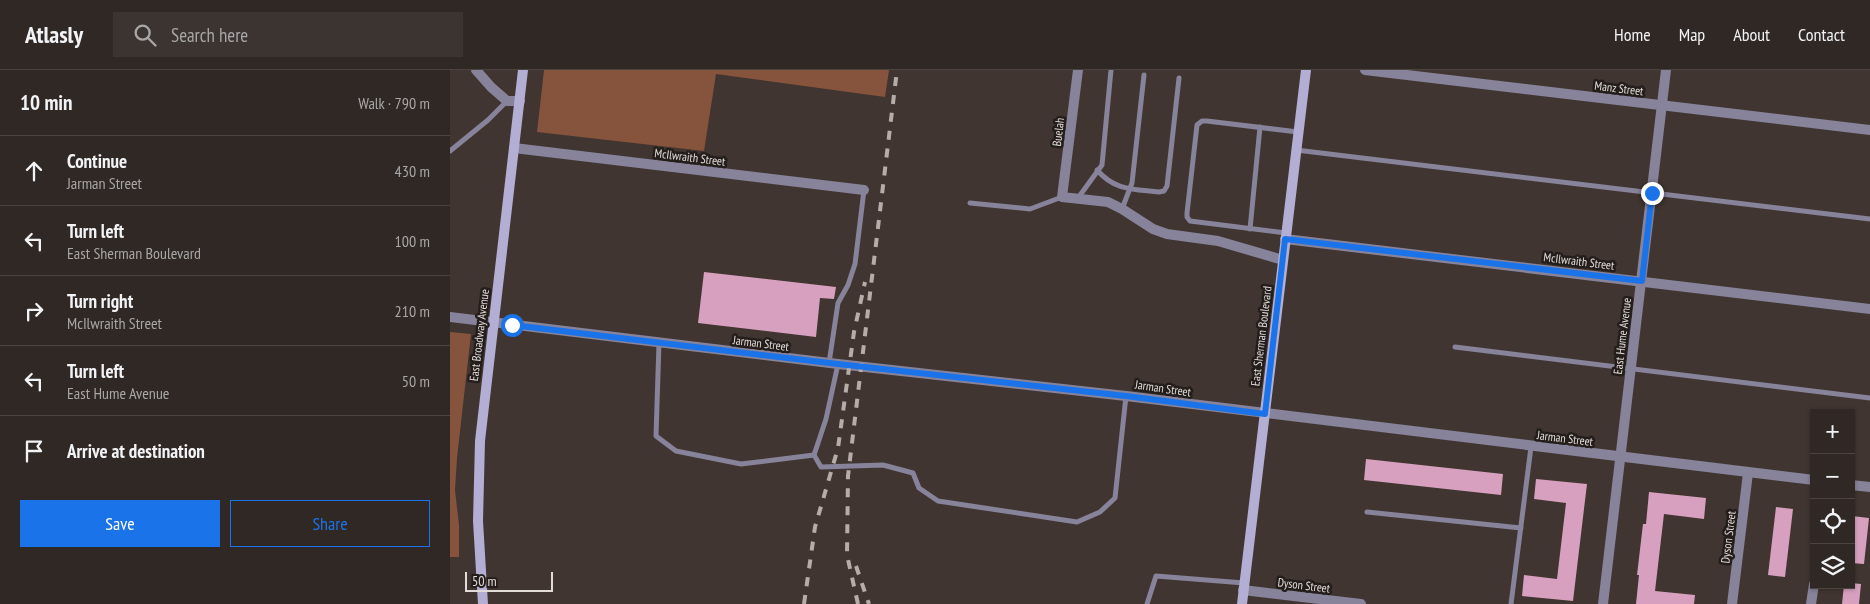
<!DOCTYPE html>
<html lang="en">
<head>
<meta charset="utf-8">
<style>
  :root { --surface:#302824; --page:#3c3431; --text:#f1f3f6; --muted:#a8a6a6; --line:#4b4441; --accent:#1a73e8 }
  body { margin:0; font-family:"PT Sans Narrow",sans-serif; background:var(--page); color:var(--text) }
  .controls { position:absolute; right:15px; bottom:15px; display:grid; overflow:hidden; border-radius:0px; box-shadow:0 1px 4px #0004 }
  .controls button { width:45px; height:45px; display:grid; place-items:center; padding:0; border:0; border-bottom:1px solid var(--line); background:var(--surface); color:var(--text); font:25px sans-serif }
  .scale { position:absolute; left:15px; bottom:12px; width:88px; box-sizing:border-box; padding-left:5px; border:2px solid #e3dbd8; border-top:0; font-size:14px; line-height:18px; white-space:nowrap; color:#e3dbd8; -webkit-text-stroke:4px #231e1b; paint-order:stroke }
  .stop { position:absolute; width:15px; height:15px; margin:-11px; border:4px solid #1a73e8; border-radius:50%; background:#fff }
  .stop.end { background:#1a73e8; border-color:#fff; box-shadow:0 1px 5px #0008 }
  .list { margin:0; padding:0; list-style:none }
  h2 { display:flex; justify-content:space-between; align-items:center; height:65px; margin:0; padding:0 20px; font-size:21px }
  h2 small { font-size:16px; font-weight:400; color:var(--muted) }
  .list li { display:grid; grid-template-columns:32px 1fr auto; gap:15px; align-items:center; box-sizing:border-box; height:70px; padding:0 20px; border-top:1px solid var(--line) }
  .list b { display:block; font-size:19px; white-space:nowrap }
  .list p { margin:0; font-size:16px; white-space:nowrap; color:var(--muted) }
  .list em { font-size:16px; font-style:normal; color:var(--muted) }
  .actions { display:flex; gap:10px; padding:15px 20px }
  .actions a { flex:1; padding:11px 0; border:1px solid var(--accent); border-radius:0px; text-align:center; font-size:18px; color:var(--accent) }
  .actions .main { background:var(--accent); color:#fff }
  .icon { flex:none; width:28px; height:28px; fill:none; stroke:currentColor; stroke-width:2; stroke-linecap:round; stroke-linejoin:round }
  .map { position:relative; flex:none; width:1420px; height:534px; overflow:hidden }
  header { display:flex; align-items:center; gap:30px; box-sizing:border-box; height:70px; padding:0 25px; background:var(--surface); border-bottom:1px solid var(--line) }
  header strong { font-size:24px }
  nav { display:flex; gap:28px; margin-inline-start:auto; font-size:18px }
  .search { width:350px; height:45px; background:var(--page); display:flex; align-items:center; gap:12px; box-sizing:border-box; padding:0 18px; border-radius:0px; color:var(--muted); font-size:19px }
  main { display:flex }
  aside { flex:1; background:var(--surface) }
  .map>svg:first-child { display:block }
</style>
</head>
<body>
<header>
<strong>Atlasly</strong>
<div class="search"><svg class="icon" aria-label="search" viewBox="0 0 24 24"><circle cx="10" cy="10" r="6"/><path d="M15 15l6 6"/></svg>Search here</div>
<nav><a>Home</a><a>Map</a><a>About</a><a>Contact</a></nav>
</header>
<main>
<aside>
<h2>10 min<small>Walk · 790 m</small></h2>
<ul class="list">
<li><svg class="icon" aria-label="ahead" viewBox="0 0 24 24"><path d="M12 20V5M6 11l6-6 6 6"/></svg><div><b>Continue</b><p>Jarman Street</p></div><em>430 m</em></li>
<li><svg class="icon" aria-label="left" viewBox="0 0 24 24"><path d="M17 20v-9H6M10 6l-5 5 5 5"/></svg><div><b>Turn left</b><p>East Sherman Boulevard</p></div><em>100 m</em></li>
<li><svg class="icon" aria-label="right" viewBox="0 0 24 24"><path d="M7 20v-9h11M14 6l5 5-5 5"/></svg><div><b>Turn right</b><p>McIlwraith Street</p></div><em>210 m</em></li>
<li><svg class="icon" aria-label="left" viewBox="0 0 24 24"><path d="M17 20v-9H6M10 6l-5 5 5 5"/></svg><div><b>Turn left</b><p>East Hume Avenue</p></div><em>50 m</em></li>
<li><svg class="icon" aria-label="arrive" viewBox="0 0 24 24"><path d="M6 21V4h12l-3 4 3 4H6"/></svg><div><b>Arrive at destination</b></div></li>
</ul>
<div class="actions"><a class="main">Save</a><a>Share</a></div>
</aside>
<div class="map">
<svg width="1420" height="534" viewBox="0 0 1420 534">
  <rect width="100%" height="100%" fill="#403530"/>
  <g fill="#86533d">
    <polygon points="94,0 439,0 435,27 266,4 254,81 87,62"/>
    <polygon points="0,262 21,264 7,388 5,420 9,455 9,487 0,487"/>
  </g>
  <g fill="#d7a0bf">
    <polygon points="254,202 386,217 384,229 370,228 366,267 248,253"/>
    <polygon points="916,389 1053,404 1051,425 914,410"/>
    <polygon points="1086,409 1137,414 1123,531 1072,526 1074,505 1107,509 1116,433 1084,429"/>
    <polygon points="1199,422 1256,428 1254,449 1214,444 1205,521 1245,525 1244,534 1186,534 1189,505 1187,505 1193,454 1196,454"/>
    <polygon points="1326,437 1343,439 1335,507 1318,505"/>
    <polygon points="1402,446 1419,448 1414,494 1401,493"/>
    <polygon points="1401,513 1411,514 1409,534 1392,534 1394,515 1401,515"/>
  </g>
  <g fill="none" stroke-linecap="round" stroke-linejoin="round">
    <g stroke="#86839a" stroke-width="5">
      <polyline points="846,80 1420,149"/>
      <polyline points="0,81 38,50 57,31"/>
      <path d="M647,100C665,121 684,119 709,122L714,121L717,116L729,8"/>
      <polyline points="628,128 652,95 661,0"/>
      <polyline points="520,133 580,139 612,127"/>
      <polyline points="672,139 682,113 694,5"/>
      <polyline points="800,159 810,57"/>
      <polyline points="836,163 740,151 737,147 737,143 747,55 752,51 757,51 848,62"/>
      <polyline points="209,273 206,366 226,381 291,394 364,385"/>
      <polyline points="1005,277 1420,328"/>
      <polyline points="379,293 388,233 398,215 405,194 414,120"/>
      <polyline points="388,294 376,349 364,385 371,397 433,395 463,403 469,418 488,431 627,452 650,442 665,428 676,326"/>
      <polyline points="917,442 1071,458"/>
      <polyline points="697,534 706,506 794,513"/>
      <polyline points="1061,534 1081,377"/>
    </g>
    <g stroke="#86839a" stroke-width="10">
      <polyline points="26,0 41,17 57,31 70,31"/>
      <polyline points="628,0 612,127 658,132 672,139 703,159 717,164 768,171 833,190"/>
      <polyline points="915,0 1420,60"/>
      <polyline points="64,78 414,120"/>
      <polyline points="835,169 1420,239"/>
      <polyline points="0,247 388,294 676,326 1364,410"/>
      <polyline points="1401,415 1420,417"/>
      <polyline points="793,520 911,534"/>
      <polyline points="1153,534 1216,0"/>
      <polyline points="1282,534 1298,403"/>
      <polyline points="1361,534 1364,514"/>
    </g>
    <g stroke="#b3aed3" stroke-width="10">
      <polyline points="33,534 28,451 30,371 73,0"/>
      <polyline points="792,534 856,0"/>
    </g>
    <g stroke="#b6adaa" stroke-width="4" stroke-dasharray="9 9" stroke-linecap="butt">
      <polyline points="406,496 419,534"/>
      <polyline points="354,534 365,457 388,378 404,262 415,212"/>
      <polyline points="408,534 397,485 398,406 447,0"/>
    </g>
  </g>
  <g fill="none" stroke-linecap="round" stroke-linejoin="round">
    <polyline stroke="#1a73e8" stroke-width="6" points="62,255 388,294 676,326 815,344 835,169 1192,211 1202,123"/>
  </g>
  <g text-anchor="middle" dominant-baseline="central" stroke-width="5" stroke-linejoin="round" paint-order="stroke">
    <g font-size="12" fill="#e3dbd8" stroke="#231e1b">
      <text transform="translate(1169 18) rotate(7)">Manz Street</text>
      <text transform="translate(608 62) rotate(-83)">Buelah</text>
      <text transform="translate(240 87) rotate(7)">McIlwraith Street</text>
      <text transform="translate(1129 191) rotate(7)">McIlwraith Street</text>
      <text transform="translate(29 265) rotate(-83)">East Broadway Avenue</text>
      <text transform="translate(811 266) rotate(-83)">East Sherman Boulevard</text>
      <text transform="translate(1172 266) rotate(-83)">East Hume Avenue</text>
      <text transform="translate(311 273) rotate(7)">Jarman Street</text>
      <text transform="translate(713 318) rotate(8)">Jarman Street</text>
      <text transform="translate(1115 368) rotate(7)">Jarman Street</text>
      <text transform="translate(1278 467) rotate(-83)">Dyson Street</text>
      <text transform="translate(854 515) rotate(7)">Dyson Street</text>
    </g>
  </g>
</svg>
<div class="controls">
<button>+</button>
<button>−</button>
<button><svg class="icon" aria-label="locate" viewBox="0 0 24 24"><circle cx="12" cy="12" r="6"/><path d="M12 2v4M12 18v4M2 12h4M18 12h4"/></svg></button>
<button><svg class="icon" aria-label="layers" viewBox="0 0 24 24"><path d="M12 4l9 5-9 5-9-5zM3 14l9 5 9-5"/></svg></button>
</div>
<div class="scale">50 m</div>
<div class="stop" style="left:62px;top:255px"></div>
<div class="stop end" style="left:1202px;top:123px"></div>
</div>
</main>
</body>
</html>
